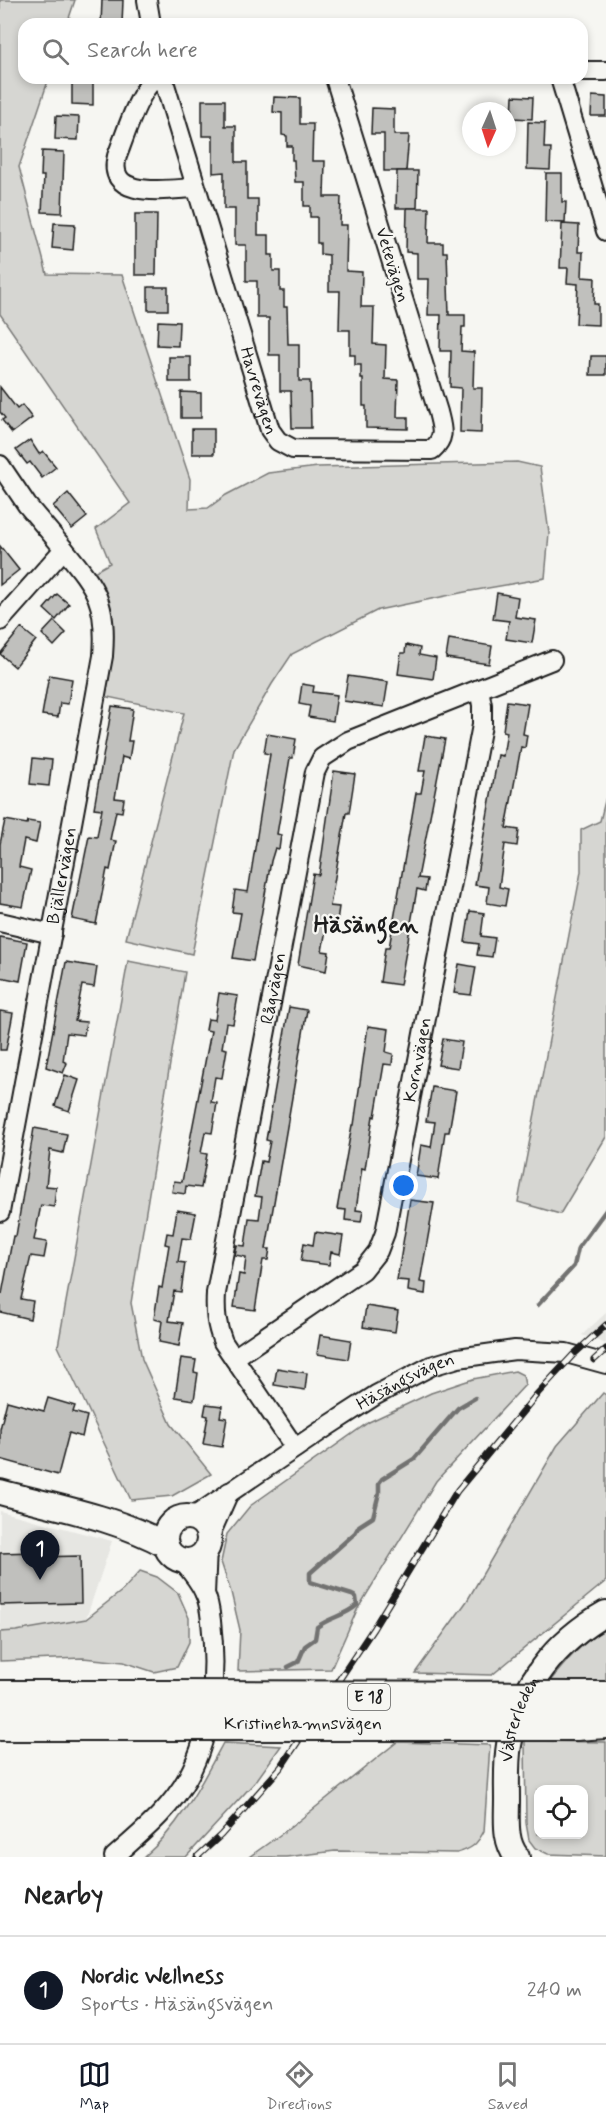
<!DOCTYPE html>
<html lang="en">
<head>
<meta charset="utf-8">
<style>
  :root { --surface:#fff; --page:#f6f6f6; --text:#222; --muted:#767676; --line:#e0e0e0; --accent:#111827 }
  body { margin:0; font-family:Mynerve,sans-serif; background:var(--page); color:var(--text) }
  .controls { position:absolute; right:18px; bottom:18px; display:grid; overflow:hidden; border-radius:12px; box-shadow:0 3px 9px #0003 }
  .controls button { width:54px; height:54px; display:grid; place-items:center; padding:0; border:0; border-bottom:2px solid var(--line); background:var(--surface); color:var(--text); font:30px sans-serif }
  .compass { position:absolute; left:462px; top:102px; width:54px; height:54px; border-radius:50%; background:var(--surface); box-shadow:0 3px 9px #0003; rotate:183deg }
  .you { position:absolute; left:404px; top:1186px; width:21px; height:21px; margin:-15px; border:4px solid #fff; border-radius:50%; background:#1a73e8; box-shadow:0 0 0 9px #1a73e833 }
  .badge { display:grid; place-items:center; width:39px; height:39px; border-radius:50%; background:var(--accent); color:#fff; font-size:20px; font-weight:700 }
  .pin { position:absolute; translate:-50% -50px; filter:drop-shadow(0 2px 3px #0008) }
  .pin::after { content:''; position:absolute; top:32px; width:21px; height:18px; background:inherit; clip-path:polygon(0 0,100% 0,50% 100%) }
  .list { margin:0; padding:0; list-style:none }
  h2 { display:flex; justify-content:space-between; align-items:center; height:78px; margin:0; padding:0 24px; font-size:26px }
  h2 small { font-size:20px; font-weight:400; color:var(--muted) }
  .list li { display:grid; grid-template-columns:39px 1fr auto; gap:18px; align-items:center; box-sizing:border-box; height:108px; padding:0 24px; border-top:2px solid var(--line) }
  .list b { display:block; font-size:22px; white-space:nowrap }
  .list p { margin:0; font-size:20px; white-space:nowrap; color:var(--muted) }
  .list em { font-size:20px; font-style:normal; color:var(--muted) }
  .icon { flex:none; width:33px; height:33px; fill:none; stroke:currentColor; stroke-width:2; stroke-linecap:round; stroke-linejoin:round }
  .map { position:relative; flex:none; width:606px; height:1857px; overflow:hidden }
  .search { position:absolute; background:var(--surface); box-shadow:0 3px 9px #0003; left:18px; right:18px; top:18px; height:66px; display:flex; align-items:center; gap:15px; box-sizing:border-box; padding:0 21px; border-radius:18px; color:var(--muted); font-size:22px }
  .sheet { height:186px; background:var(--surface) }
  nav { display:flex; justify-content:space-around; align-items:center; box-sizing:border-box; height:84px; border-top:2px solid var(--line); background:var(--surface); font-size:16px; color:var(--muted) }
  nav a { display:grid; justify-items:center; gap:3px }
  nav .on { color:var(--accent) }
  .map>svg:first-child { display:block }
</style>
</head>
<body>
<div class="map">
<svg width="606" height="1857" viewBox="0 0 606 1857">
  <rect width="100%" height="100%" fill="#f6f6f2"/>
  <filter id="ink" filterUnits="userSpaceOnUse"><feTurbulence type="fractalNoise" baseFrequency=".0167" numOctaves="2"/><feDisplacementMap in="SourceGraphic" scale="12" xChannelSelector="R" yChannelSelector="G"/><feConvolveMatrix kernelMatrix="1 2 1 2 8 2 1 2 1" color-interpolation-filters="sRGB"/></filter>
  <g filter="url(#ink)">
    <g fill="#e6e6e2">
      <polygon points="606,1313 606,1344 582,1335"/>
      <polygon points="0,1511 112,1541 86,1619 16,1631 0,1632"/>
    </g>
    <g fill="#d6d6d2" stroke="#797977" stroke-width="1.5" fill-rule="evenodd">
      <polygon points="0,0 75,0 67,24 24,24 24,78 49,78 19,167 47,274 122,275 190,479 189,509 208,508 226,495 268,473 318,467 517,462 540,467 549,533 545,578 465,592 378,610 292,654 272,684 234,749 192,954 126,939 184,713 103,696 112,615 92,573 110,563 96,529 130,503 0,314"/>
      <polygon points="606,797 606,1137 560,1214 518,1202 581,872 581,830 600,821"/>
      <polygon points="128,961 185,972 131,1303 142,1359 171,1424 211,1474 172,1496 131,1500 58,1346"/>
      <polygon points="515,1371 523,1375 525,1385 436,1481 357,1610 331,1669 238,1671 240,1630 231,1592 221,1562 227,1534 250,1506 369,1422 431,1393 473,1379"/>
      <polygon points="603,1393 606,1395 606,1581 492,1675 415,1673 467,1601 557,1446"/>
      <polygon points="140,1571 157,1577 178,1593 189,1618 189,1642 177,1667 154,1672 124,1662 83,1658 0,1661 0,1632 16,1631 86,1619 123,1590"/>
      <path d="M606,1629V1686H546C563,1665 582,1641 606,1629Z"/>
      <path d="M525,1741L606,1742V1856L548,1854L535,1848L529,1840L526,1823ZM538,1790H584V1834H538Z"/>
      <path d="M397,1742L490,1745L484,1831C477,1845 471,1849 457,1853L335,1851L286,1857H249L291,1827Z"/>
      <path d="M223,1743L281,1746L256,1781L186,1857H144C180,1826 201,1784 223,1743Z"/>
    </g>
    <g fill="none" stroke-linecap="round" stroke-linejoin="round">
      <g stroke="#727271" stroke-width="4.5">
        <polyline points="538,1305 574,1266 578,1248 606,1210"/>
        <path d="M288,1667L298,1662L305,1646L315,1639L317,1627C330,1617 345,1616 357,1605L356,1597L352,1595L310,1582V1573L355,1533L359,1526L373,1517L379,1493V1483L382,1479L414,1459L458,1408L475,1398"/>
      </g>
    </g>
    <g fill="#c0c0bd" stroke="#1c1c1c" stroke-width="1.5">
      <polygon points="102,0 123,0 122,24 101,24"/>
      <polygon points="72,80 93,81 93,105 72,104"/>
      <polygon points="513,96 533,97 532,119 512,118"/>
      <polygon points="592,96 606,97 606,116 591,116"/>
      <polygon points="274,97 300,98 300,124 313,124 312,161 325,161 324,197 341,197 340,225 347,225 346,271 362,272 361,307 374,307 373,344 386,345 385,379 398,380 397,417 408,417 408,429 366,428 366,406 363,406 363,379 361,379 361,365 355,365 355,355 350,355 350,330 339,330 340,291 329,291 329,255 320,254 320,243 317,243 317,217 310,217 310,206 304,206 304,182 295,182 294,160 292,160 292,146 287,146 287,136 282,135 282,113 273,112"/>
      <polygon points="202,100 225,100 225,126 236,126 236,162 247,162 247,199 258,199 258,235 269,235 269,255 273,255 273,271 280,271 280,291 284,291 284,307 287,307 288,344 299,344 299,381 310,381 311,428 292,428 291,391 280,391 280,355 269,355 269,318 257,318 257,281 246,281 246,245 235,245 235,209 224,209 224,172 213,173 213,136 202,136"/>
      <polygon points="372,108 394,109 394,135 409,135 406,171 384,171 384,134 371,134"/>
      <polygon points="56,116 79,117 78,140 55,139"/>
      <polygon points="528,122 545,123 544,148 551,148 550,170 527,169"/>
      <polygon points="42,151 64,152 62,213 42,212 44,176 41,176"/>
      <polygon points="397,171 418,171 417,208 396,208"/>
      <polygon points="546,173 562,173 562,202 566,202 565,223 545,222"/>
      <polygon points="407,208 429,208 428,243 443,243 443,252 447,252 449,315 465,315 465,327 462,327 461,351 474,352 473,388 482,388 481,433 460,432 461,388 450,387 451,351 440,351 441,315 428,315 429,279 417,279 417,253 406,252"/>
      <polygon points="135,214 157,214 156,275 135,275"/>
      <polygon points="54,223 75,224 73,250 52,248"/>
      <polygon points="562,224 579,225 578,252 583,252 582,277 595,278 594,304 598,304 598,325 576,324 578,284 567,283 568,268 560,268"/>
      <rect x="148" y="287" width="20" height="23"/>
      <polygon points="158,321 179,322 178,346 157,345"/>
      <polygon points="591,356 606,356 606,375 590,375"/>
      <rect x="169" y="357" width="22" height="25"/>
      <polygon points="0,387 17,409 22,405 32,418 12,433 2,420 5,418 0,412"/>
      <polygon points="181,392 201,393 201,418 181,418"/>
      <rect x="192" y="429" width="22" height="25"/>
      <polygon points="30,440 39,454 43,451 56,467 42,478 30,462 27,464 16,450"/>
      <polygon points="68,493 87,517 72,529 53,506"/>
      <polygon points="0,546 19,570 0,585"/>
      <polygon points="497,593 518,597 515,617 536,620 532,643 506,639 509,621 493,619"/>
      <polygon points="57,594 69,604 56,620 44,609"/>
      <polygon points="54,621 66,633 54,646 42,634"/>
      <polygon points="21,628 36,640 15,667 0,654"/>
      <polygon points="449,639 492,646 489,664 446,658"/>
      <polygon points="406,645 420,648 419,655 436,658 433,679 398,674 401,653 405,653"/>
      <polygon points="49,675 72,679 68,704 60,703 58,717 42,715"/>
      <polygon points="348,676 388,682 384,707 344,701"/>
      <polygon points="302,684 314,686 313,692 337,695 333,721 308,717 310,706 299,704"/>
      <polygon points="507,701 528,704 523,734 527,735 525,748 521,747 506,828 519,830 517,846 505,844 499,887 508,889 505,906 487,903 489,887 475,885 498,755 503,756 507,732 503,731"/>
      <polygon points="112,706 133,709 128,741 132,741 129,759 122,757 115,798 124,799 122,812 116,811 110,840 116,841 110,870 107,869 96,924 72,919 89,836 97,837 102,809 94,808"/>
      <polygon points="267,734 296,739 293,758 290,758 277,834 281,835 279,849 275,848 271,861 253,961 233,958 241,913 232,912 235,890 248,892 270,754 264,753"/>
      <polygon points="425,736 445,739 418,878 427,879 425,891 417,889 400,985 380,982 385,948 389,948 416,793 421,793 425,771 419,771"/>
      <polygon points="33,758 52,760 49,786 30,784"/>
      <polygon points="334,771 355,774 349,813 346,813 330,906 339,907 337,921 328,919 322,951 329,952 326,971 298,965 313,874 319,875"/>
      <polygon points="5,820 27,824 28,821 40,823 36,843 24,840 19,867 31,870 23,907 0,903 0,844"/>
      <polygon points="470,911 484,913 481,936 495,938 492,957 477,955 479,944 465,942"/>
      <polygon points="0,937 27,942 20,981 0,977"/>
      <polygon points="66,962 97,967 94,987 82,985 75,1021 86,1022 84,1035 67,1033 63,1061 67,1063 63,1073 46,1067"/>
      <polygon points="459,964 476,967 471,995 454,993"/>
      <polygon points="219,993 238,996 233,1024 226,1023 222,1048 227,1049 222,1078 215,1077 211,1102 217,1103 212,1133 205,1132 201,1153 207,1154 201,1188 186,1186 185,1194 172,1192 174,1181 182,1182 211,1031 206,1030 208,1019 215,1020"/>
      <polygon points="289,1007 307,1010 266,1249 270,1249 268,1260 263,1260 255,1310 234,1307 239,1274 244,1275 246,1257 235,1255 237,1245 245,1246 249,1218 259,1219 262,1197 255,1196 261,1161 266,1162 270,1141 266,1140"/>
      <polygon points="0,1011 13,1013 6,1050 0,1050"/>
      <polygon points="368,1026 389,1029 386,1052 393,1054 392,1065 384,1064 375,1117 373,1116 365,1169 362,1168 356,1210 363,1211 361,1222 345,1220 346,1210 337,1209 352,1125 354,1125"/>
      <polygon points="443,1039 462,1042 458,1068 438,1065"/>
      <polygon points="65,1075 79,1080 69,1111 55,1106"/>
      <polygon points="432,1087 456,1091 449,1132 445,1132 438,1179 416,1176 421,1145 431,1147 435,1122 426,1121"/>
      <polygon points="34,1128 67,1134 63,1153 50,1150 46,1186 56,1187 54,1207 41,1205 34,1240 47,1242 44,1258 31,1256 21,1299 33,1301 30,1319 0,1312 0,1294 2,1294 13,1236 16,1236"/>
      <polygon points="410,1200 434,1203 420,1282 426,1283 425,1294 408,1291 409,1281 397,1280"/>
      <polygon points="177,1210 196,1213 191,1239 182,1238 178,1262 185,1263 181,1292 174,1291 169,1321 183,1323 179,1346 159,1342 162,1321 154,1319 159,1287 162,1288 169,1245 165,1244 167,1233 173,1234"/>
      <polygon points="315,1232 343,1236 340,1254 331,1252 329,1265 301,1261 304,1243 313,1245"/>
      <polygon points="366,1306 398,1311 395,1332 363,1327"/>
      <polygon points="320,1335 351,1340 348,1359 317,1354"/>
      <polygon points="181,1358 196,1360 194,1372 198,1373 194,1400 175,1397"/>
      <polygon points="277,1368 307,1373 305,1390 274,1385"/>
      <polygon points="48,1398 75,1406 73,1412 87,1416 82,1437 69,1433 58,1475 0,1459 0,1429 7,1401 44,1411"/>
      <polygon points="206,1404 222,1406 220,1417 227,1418 222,1447 203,1444 208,1416 204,1415"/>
      <polygon points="35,1552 35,1557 80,1556 81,1603 0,1605 0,1553"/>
    </g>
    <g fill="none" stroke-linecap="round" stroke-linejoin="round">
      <g stroke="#1c1c1c" stroke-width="22">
        <g id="street">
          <polyline points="147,0 151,24"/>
          <polyline points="582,71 606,71"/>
          <path d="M156,78C139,89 125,136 117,156C105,201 169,189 195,188"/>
          <path id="s1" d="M163,78L270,430L278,441L293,449L432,450C446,437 442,429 438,412L335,78"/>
          <polyline points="560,78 606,231"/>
          <polyline points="0,465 27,505 64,549 0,621"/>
          <polyline points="0,922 52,934"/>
          <path id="s2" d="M0,1212L103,656C107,603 97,589 64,549"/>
          <path id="s3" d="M234,1358L363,1270L378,1251L385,1233L482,725V705L479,689"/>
          <path id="s4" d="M295,1448L223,1342C216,1325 215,1311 216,1293L315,772L322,758L348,741L552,660"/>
          <path id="s5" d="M192,1518L328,1426L376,1395L431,1366L458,1358L515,1350L566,1353L606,1364"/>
          <polyline points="209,1537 229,1492"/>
          <polyline points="205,1594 207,1548"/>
          <path d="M114,1857C142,1832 170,1810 188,1777C213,1731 217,1672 211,1621C210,1612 209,1602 205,1594C200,1582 190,1570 182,1561"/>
        </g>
      </g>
      <g stroke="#1c1c1c" stroke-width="28">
        <g id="secondary">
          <path d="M0,1492C55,1507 115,1517 166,1545"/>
          <circle cx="187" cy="1539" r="22"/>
          <path id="s6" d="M517,1857C504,1841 507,1819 507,1800C507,1782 506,1762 509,1745C519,1687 556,1641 606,1613"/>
        </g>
      </g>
      <g stroke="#1c1c1c" stroke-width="36">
        <g id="highway">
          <polyline points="0,1697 162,1697"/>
          <polyline points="575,1698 606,1698"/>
          <polyline points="0,1724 162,1724"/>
          <polyline points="575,1724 606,1722"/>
        </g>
      </g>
      <use href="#street" stroke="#f6f6f2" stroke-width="18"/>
      <use href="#secondary" stroke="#f6f6f2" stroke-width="24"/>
      <use href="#highway" stroke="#f6f6f2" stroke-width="32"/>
      <g stroke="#1c1c1c" stroke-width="7">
        <g id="rail">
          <polyline points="594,1360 606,1349"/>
          <polyline points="197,1857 221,1835 281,1767 373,1629 457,1491 538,1393 573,1355 606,1325"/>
        </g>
      </g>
      <use href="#rail" stroke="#f6f6f2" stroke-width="4.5" stroke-dasharray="14" stroke-linecap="butt"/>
      <g stroke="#1c1c1c" stroke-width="36" stroke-linecap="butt">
        <g id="highway-bridge">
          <polyline points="162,1697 575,1698"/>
          <path id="s7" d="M162,1724H575"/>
        </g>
      </g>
      <use href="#highway-bridge" stroke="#f6f6f2" stroke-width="32"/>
    </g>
  </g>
  <g text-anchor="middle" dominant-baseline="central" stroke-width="4.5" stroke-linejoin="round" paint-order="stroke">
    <rect fill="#f6f6f2" stroke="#5d5d5c" stroke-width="1.5" x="348" y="1684" width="42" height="26" rx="4.5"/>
    <g font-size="16" font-weight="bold" fill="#1c1c1c">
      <text x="369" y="1697">E 18</text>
    </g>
    <g font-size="18" fill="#1c1c1c" stroke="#f6f6f2">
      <text transform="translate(392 265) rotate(73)">Vetevägen</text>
      <text stroke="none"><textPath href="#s1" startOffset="327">Havrevägen</textPath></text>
      <text stroke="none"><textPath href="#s2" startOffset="342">Bjällervägen</textPath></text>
      <text stroke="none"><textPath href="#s4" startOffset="488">Rågvägen</textPath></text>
      <text stroke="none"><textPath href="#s3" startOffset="376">Kornvägen</textPath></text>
      <text stroke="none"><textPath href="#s5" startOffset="254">Häsängsvägen</textPath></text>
      <text stroke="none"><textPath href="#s6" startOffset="142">Västerleden</textPath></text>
      <text stroke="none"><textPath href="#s7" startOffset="141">Kristinehamnsvägen</textPath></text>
    </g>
    <g font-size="24" font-weight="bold" fill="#1c1c1c" stroke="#f6f6f2">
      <text x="366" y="925">Häsängen</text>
    </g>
  </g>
</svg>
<div class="controls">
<button><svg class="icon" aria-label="locate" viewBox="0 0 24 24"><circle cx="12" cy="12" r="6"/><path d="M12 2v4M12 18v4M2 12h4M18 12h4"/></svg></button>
</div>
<svg class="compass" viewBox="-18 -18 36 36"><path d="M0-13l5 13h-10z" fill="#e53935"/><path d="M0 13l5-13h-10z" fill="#767676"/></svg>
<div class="you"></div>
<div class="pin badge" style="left:40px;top:1580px">1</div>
<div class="search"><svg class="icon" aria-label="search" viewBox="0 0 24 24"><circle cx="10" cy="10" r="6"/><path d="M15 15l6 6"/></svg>Search here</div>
</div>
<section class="sheet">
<h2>Nearby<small></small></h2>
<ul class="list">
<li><span class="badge">1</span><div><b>Nordic Wellness</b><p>Sports · Häsängsvägen</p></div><em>240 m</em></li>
</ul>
</section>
<nav>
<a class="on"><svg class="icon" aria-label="map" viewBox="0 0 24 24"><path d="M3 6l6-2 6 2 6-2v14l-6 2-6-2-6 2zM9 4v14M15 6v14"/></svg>Map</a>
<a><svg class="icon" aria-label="directions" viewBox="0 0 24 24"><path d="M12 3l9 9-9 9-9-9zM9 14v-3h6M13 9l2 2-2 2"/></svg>Directions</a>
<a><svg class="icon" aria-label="saved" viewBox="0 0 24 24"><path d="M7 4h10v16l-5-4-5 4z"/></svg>Saved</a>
</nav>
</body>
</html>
